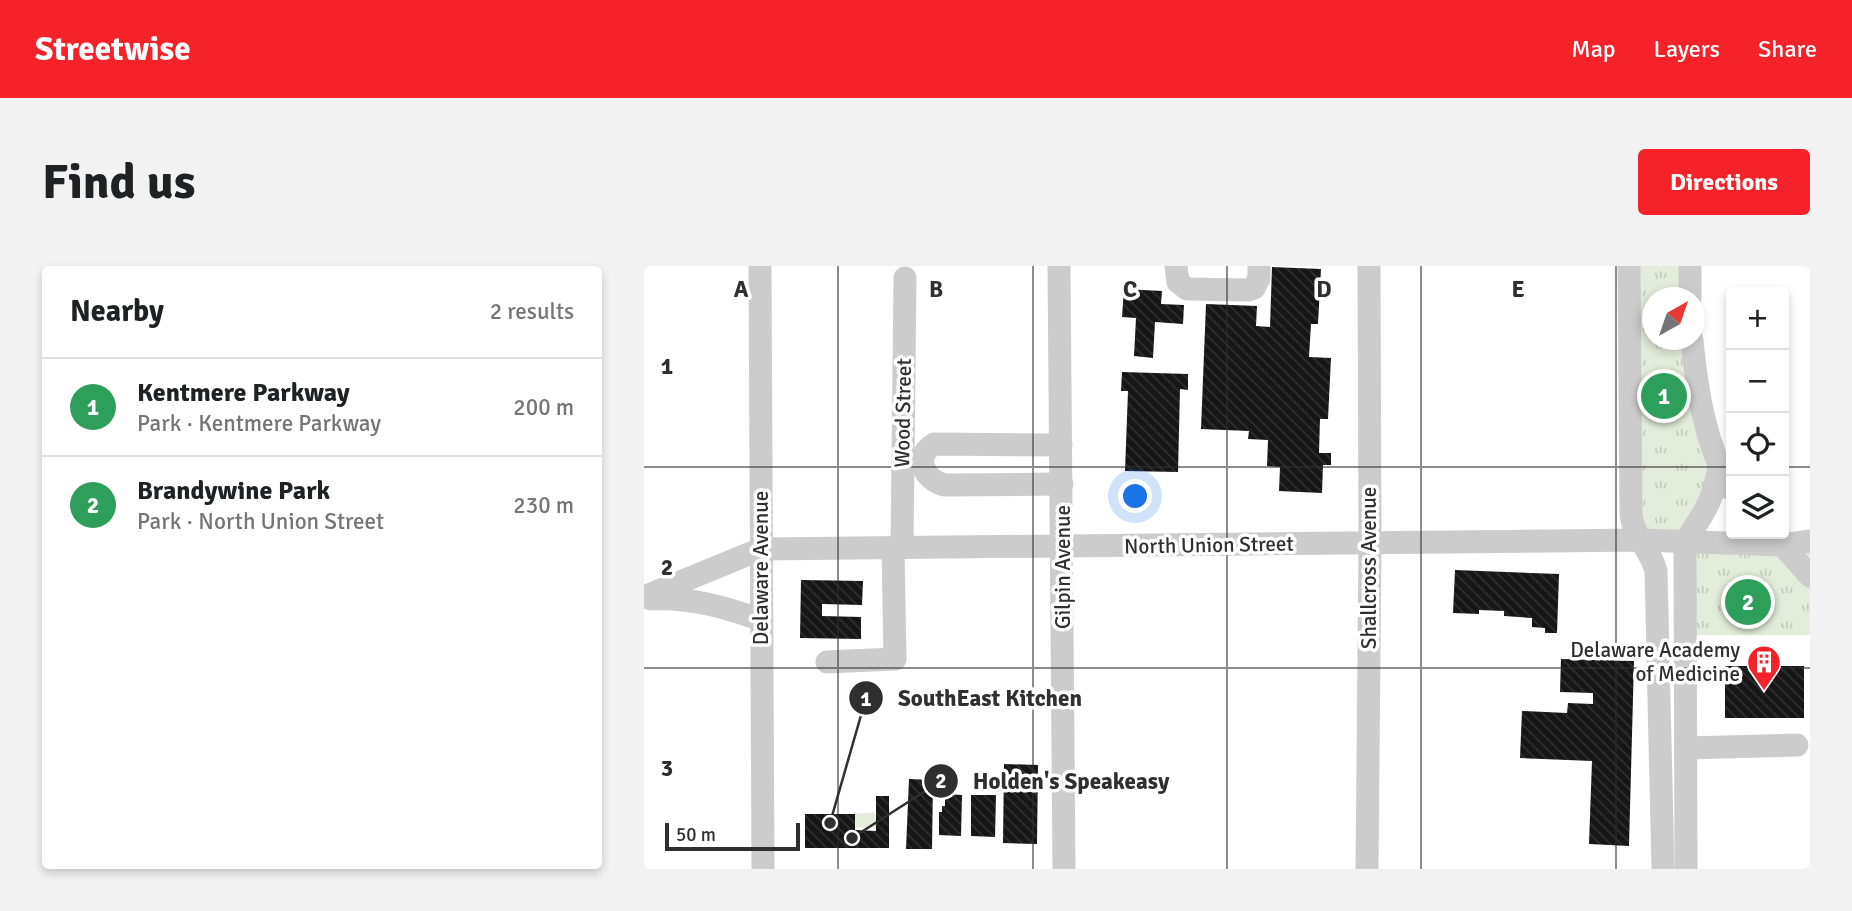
<!DOCTYPE html>
<html lang="en">
<head>
<meta charset="utf-8">
<style>
  :root { --surface:#fff; --page:#f2f2f2; --text:#202124; --muted:#757577; --line:#e0e0e0; --accent:#f5222a }
  body { margin:0; font-family:Signika,sans-serif; background:var(--page); color:var(--text) }
  .controls { position:absolute; right:21px; top:21px; display:grid; overflow:hidden; border-radius:7px; box-shadow:0 4px 10px #0003 }
  .controls button { width:63px; height:63px; display:grid; place-items:center; padding:0; border:0; border-bottom:2px solid var(--line); background:var(--surface); color:var(--text); font:35px sans-serif }
  .compass { position:absolute; left:998px; top:21px; width:63px; height:63px; border-radius:50%; background:var(--surface); box-shadow:0 4px 10px #0003; rotate:40deg }
  .scale { position:absolute; left:21px; bottom:18px; width:135px; box-sizing:border-box; padding-left:7px; border:4px solid #2f2f2f; border-top:0; font-size:19px; line-height:24px; white-space:nowrap; color:#2f2f2f; -webkit-text-stroke:5px #fff; paint-order:stroke }
  .you { position:absolute; left:492px; top:231px; width:24px; height:24px; margin:-18px; border:5px solid #fff; border-radius:50%; background:#1a73e8; box-shadow:0 0 0 10px #1a73e833 }
  .badge { display:grid; place-items:center; width:46px; height:46px; border-radius:50%; background:var(--accent); color:#fff; font-size:23px; font-weight:700 }
  .pin { position:absolute; translate:-50% -50%; border:4px solid #fff; box-shadow:0 2px 7px #0006 }
  .list { margin:0; padding:0; list-style:none }
  h2 { display:flex; justify-content:space-between; align-items:center; height:91px; margin:0; padding:0 28px; font-size:30px }
  h2 small { font-size:23px; font-weight:400; color:var(--muted) }
  .list li { display:grid; grid-template-columns:46px 1fr auto; gap:21px; align-items:center; box-sizing:border-box; height:98px; padding:0 28px; border-top:2px solid var(--line) }
  .list b { display:block; font-size:26px; white-space:nowrap }
  .list p { margin:0; font-size:23px; white-space:nowrap; color:var(--muted) }
  .list em { font-size:23px; font-style:normal; color:var(--muted) }
  .icon { flex:none; width:38px; height:38px; fill:none; stroke:currentColor; stroke-width:2; stroke-linecap:round; stroke-linejoin:round }
  .map { position:relative; flex:none; width:1166px; height:603px; overflow:hidden; border-radius:7px }
  header { display:flex; align-items:center; gap:42px; box-sizing:border-box; height:98px; padding:0 35px; background:var(--accent); color:#fff }
  header strong { font-size:33px }
  nav { display:flex; gap:38px; margin-inline-start:auto; font-size:24px }
  .intro { display:flex; align-items:center; justify-content:space-between; box-sizing:border-box; height:168px; padding:0 42px }
  h1 { margin:0; font-size:49px }
  .button { padding:18px 32px; border-radius:7px; background:var(--accent); color:#fff; font-size:24px; font-weight:700 }
  main { display:flex; gap:42px; padding:0 42px }
  aside { flex:1; background:var(--surface); border-radius:7px; box-shadow:0 4px 10px #0003 }
  .map>svg:first-child { display:block }
</style>
</head>
<body>
<header>
<strong>Streetwise</strong>
<nav><a>Map</a><a>Layers</a><a>Share</a></nav>
</header>
<div class="intro"><h1>Find us</h1><a class="button">Directions</a></div>
<main>
<aside>
<h2>Nearby<small>2 results</small></h2>
<ul class="list">
<li><span class="badge" style="background:#2e9e5b">1</span><div><b>Kentmere Parkway</b><p>Park · Kentmere Parkway</p></div><em>200 m</em></li>
<li><span class="badge" style="background:#2e9e5b">2</span><div><b>Brandywine Park</b><p>Park · North Union Street</p></div><em>230 m</em></li>
</ul>
</aside>
<div class="map">
<svg width="1166" height="603" viewBox="0 0 1166 603">
  <defs>
    <pattern id="park-tufts" width="24" height="20" patternUnits="userSpaceOnUse" patternTransform="scale(1.75)"><rect width="24" height="20" fill="#e4eddb"/><path d="M3 7l-1-3M5 7V3M7 7l1-3M15 17l-1-3M17 17v-4M19 17l1-3" fill="none" stroke="#c4ccbc"/></pattern>
    <pattern id="building-back-hatch" width="6" height="6" patternUnits="userSpaceOnUse" patternTransform="scale(1.75)"><rect width="6" height="6" fill="#161616"/><path d="M-1 5l2 2M0 0l6 6M5-1l2 2" fill="none" stroke="#303030"/></pattern>
  </defs>
  <rect width="100%" height="100%" fill="#fff"/>
  <g fill="url(#park-tufts)">
    <polygon points="985,0 1046,0 1046,31 1008,32 1008,74 1048,74 1075,202 1041,276 1166,275 1166,369 1042,369 1041,276 997,274"/>
    <polygon points="231,546 232,562 211,561 211,548"/>
  </g>
  <g fill="url(#building-back-hatch)">
    <polygon points="628,1 677,3 674,58 667,58 665,91 687,92 684,153 676,153 675,187 687,187 687,199 679,199 678,227 635,225 636,201 623,200 624,174 604,173 605,165 557,163 562,38 613,40 612,60 626,61"/>
    <polygon points="480,23 518,25 517,38 540,39 539,58 511,56 509,92 490,90 492,52 478,51"/>
    <polygon points="478,106 544,108 544,124 536,123 534,206 481,205 484,125 477,125"/>
    <polygon points="811,304 915,308 913,367 901,367 901,362 888,361 888,352 860,350 860,345 835,344 835,348 809,347"/>
    <polygon points="157,314 219,315 218,339 178,338 178,350 217,351 217,373 156,372"/>
    <polygon points="917,393 990,395 985,580 945,578 948,495 876,492 878,445 923,447 924,437 949,438 949,427 916,426"/>
    <rect x="1081" y="400" width="79" height="52"/>
    <polygon points="360,498 394,499 393,578 359,577"/>
    <polygon points="265,513 289,514 288,583 262,583"/>
    <polygon points="301,528 318,529 317,570 295,569 295,546 298,546 298,540 301,540"/>
    <polygon points="327,529 352,529 351,571 327,570"/>
    <polygon points="232,530 245,530 245,582 161,582 161,548 211,548 211,564 232,565"/>
  </g>
  <g fill="none" stroke-linecap="round" stroke-linejoin="round">
    <g stroke="#ccc" stroke-width="23">
      <polyline points="116,0 119,603"/>
      <polyline points="415,0 420,603"/>
      <polyline points="532,0 534,16 543,23 604,24 610,22 615,12 615,0"/>
      <path d="M985,0L987,247C988,269 1007,284 1012,305L1019,603"/>
      <polyline points="1046,32 1046,0"/>
      <path d="M1048,74C1053,125 1061,178 1087,223"/>
      <path d="M417,179L290,178C269,191 280,214 301,219L418,218"/>
      <polyline points="1132,272 1166,310"/>
      <polyline points="258,282 261,12"/>
      <polyline points="0,331 117,283 997,274 1139,279 1166,275"/>
      <path d="M7,333C45,331 81,341 117,354"/>
      <polyline points="183,396 251,393 249,282"/>
      <polyline points="1042,482 1153,479"/>
      <polyline points="723,603 726,277 725,0"/>
      <path d="M1042,603L1041,276C1060,246 1068,238 1075,202"/>
    </g>
  </g>
  <path fill="none" stroke="#2f2f2f" stroke-width="2" stroke-opacity="0.55" d="M194,0V603M389,0V603M583,0V603M777,0V603M972,0V603M0,201H1087M1140,201H1166M0,402H1166"/>
  <defs>
    <g id="building-pin" transform="scale(1.75)"><path d="M0 17L-7.5 6A9.5 9.5 0 1 1 7.5 6Z" fill="#f5222a" stroke="#fff"/><path d="M-4-6H4V6H1V3H-1V6H-4ZM-2.5-4.3h1.7v1.8h-1.7ZM.8-4.3h1.7v1.8H.8ZM-2.5-1h1.7V.8h-1.7ZM.8-1h1.7V.8H.8Z" fill="#fff"/></g>
  </defs>
  <g fill-rule="evenodd">
    <use href="#building-pin" x="1120" y="396"/>
  </g>
  <g text-anchor="middle" dominant-baseline="central" stroke-width="7" stroke-linejoin="round" paint-order="stroke">
    <g font-size="21" fill="#2f2f2f" stroke="#fff">
      <text transform="translate(259 147) rotate(-89)">Wood Street</text>
      <text transform="translate(565 279) rotate(-1)">North Union Street</text>
      <text transform="translate(419 301) rotate(-90)">Gilpin Avenue</text>
      <text transform="translate(117 302) rotate(-90)">Delaware Avenue</text>
      <text transform="translate(725 302) rotate(-90)">Shallcross Avenue</text>
    </g>
    <g font-size="21" fill="#2f2f2f" stroke="#fff" text-anchor="end">
      <text x="1096" y="384">Delaware Academy<tspan x="1096" dy="24">of Medicine</tspan></text>
    </g>
  </g>
  <g font-size="23" text-anchor="middle" font-weight="bold" fill="#2f2f2f" stroke="#fff" stroke-width="7" stroke-linejoin="round" paint-order="stroke">
    <text x="97" y="31">A</text>
    <text x="292" y="31">B</text>
    <text x="486" y="31">C</text>
    <text x="680" y="31">D</text>
    <text x="874" y="31">E</text>
    <text x="23" y="108">1</text>
    <text x="23" y="309">2</text>
    <text x="23" y="510">3</text>
  </g>
  <path fill="none" stroke="#2f2f2f" stroke-width="2.5" d="M186 557L222 432M208 572L297 515"/>
  <g fill="#2f2f2f" stroke="#fff" stroke-width="2.5">
    <circle cx="186" cy="557" r="7"/>
    <circle cx="208" cy="572" r="7"/>
    <circle cx="222" cy="432" r="18"/>
    <circle cx="297" cy="515" r="18"/>
  </g>
  <g font-size="21" text-anchor="middle" font-weight="bold" fill="#fff">
    <text x="222" y="440">1</text>
    <text x="297" y="522">2</text>
  </g>
  <g font-size="23" text-anchor="middle" font-weight="bold" fill="#2f2f2f" stroke="#fff" stroke-width="7" stroke-linejoin="round" paint-order="stroke">
    <text x="346" y="440">SouthEast Kitchen</text>
    <text x="427" y="523">Holden's Speakeasy</text>
  </g>
</svg>
<div class="controls">
<button>+</button>
<button>−</button>
<button><svg class="icon" aria-label="locate" viewBox="0 0 24 24"><circle cx="12" cy="12" r="6"/><path d="M12 2v4M12 18v4M2 12h4M18 12h4"/></svg></button>
<button><svg class="icon" aria-label="layers" viewBox="0 0 24 24"><path d="M12 4l9 5-9 5-9-5zM3 14l9 5 9-5"/></svg></button>
</div>
<svg class="compass" viewBox="-18 -18 36 36"><path d="M0-13l5 13h-10z" fill="#e53935"/><path d="M0 13l5-13h-10z" fill="#757577"/></svg>
<div class="scale">50 m</div>
<div class="you"></div>
<div class="pin badge" style="left:1020px;top:130px;background:#2e9e5b">1</div>
<div class="pin badge" style="left:1104px;top:336px;background:#2e9e5b">2</div>
</div>
</main>
</body>
</html>
